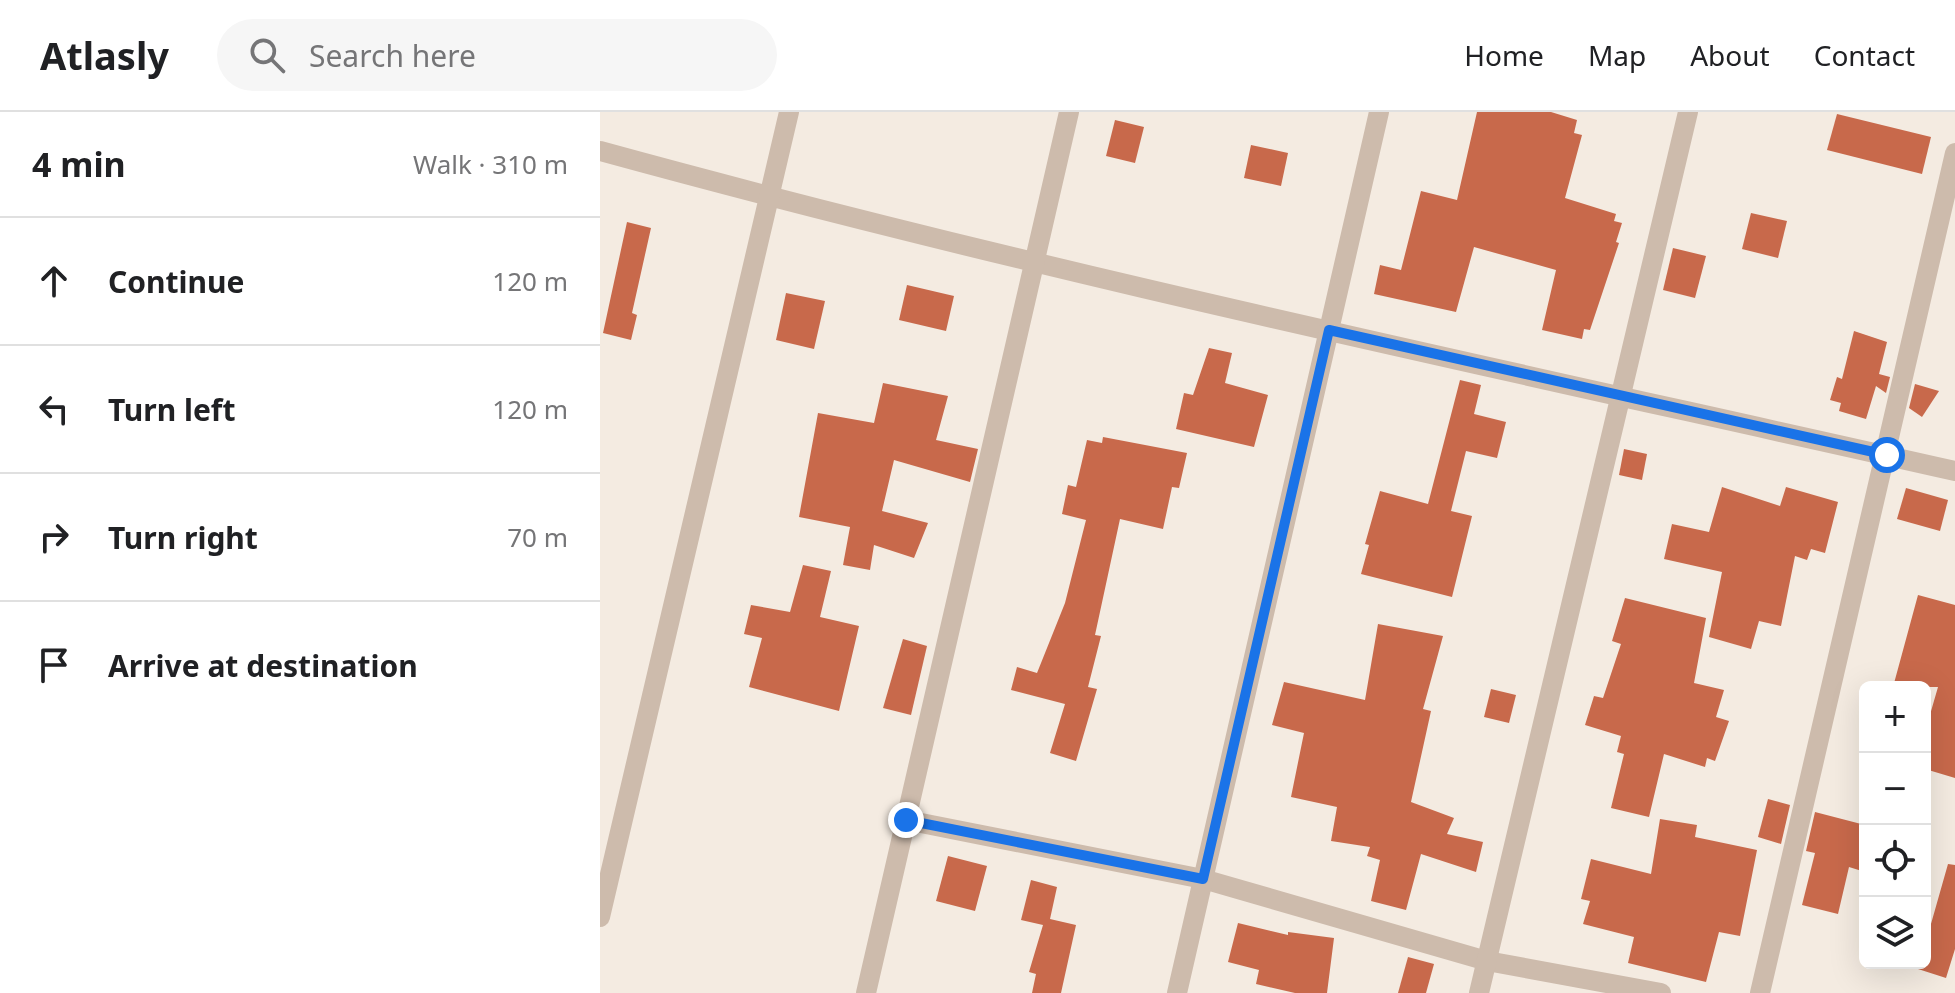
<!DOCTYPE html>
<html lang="en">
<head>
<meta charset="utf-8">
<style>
  :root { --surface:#fff; --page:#f6f6f6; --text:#202124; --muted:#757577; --line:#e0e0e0 }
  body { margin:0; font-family:"Noto Sans",sans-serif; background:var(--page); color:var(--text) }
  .controls { position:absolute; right:24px; bottom:24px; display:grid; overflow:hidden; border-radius:12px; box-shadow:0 8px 32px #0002 }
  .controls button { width:72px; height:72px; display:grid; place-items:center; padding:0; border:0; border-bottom:2px solid var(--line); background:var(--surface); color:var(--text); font:40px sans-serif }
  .stop { position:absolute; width:24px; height:24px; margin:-18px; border:6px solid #1a73e8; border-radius:50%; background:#fff }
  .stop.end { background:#1a73e8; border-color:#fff; box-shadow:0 2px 8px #0008 }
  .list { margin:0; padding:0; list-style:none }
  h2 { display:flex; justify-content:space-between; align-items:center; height:104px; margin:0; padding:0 32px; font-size:34px }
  h2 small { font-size:26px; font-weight:400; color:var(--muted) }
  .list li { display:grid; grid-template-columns:52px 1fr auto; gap:24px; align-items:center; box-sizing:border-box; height:128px; padding:0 32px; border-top:2px solid var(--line) }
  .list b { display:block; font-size:30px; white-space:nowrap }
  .list em { font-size:26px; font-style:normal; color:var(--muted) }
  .icon { flex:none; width:44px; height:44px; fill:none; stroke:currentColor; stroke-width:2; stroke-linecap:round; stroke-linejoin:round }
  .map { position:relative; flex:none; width:1355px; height:881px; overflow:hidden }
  header { display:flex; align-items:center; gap:48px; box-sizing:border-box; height:112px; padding:0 40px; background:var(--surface); border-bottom:2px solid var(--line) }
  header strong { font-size:38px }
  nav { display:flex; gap:44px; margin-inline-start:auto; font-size:28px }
  .search { width:560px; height:72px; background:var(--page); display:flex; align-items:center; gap:20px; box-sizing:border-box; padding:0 28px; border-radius:44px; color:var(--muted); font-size:30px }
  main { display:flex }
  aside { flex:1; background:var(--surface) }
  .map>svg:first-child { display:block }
</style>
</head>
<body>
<header>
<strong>Atlasly</strong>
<div class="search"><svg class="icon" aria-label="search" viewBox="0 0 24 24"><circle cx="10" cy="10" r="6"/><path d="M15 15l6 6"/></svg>Search here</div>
<nav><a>Home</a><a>Map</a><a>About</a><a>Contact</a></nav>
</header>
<main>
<aside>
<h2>4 min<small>Walk · 310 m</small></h2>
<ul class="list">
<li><svg class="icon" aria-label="ahead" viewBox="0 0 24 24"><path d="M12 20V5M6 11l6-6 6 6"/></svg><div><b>Continue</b></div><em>120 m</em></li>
<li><svg class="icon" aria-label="left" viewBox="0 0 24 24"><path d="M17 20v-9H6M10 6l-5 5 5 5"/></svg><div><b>Turn left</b></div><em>120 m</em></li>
<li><svg class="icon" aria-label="right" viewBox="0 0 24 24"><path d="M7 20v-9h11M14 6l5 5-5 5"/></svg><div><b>Turn right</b></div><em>70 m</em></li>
<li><svg class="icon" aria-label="arrive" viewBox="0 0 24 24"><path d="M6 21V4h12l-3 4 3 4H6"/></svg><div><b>Arrive at destination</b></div></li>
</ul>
</aside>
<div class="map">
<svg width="1355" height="881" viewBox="0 0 1355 881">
  <rect width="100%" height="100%" fill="#f4ebe1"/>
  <g fill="#c8694b">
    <polygon points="877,0 951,0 977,8 974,21 982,23 965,86 1016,102 1014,109 1022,111 1016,130 1019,131 990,218 984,217 982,227 942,218 956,158 874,135 856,200 774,182 780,153 801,158 821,79 857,88"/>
    <polygon points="1237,2 1331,25 1322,62 1227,38"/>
    <polygon points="515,8 544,15 535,51 506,44"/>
    <polygon points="651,33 688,41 681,74 644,66"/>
    <polygon points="1151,101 1187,109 1178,146 1142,137"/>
    <polygon points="27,110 51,116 32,201 37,203 31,228 3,221"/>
    <polygon points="1073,136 1106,144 1095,186 1063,178"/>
    <polygon points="307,173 354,184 346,219 299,208"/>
    <polygon points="186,181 225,189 214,237 176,228"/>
    <polygon points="1254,219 1287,230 1279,262 1290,265 1286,281 1276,274 1266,307 1239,299 1241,291 1230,288 1237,265 1242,267"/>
    <polygon points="609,236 632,241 625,271 668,283 654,335 576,317 584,281 593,283"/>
    <polygon points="860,268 881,273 874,302 906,310 897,346 866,339 851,399 872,404 852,485 761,462 769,433 765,432 780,379 828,392"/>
    <polygon points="283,271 348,284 336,328 378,337 370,370 294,348 282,399 328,411 314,446 274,433 270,458 243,453 250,415 199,405 218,301 274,311"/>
    <polygon points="1315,272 1339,279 1322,305 1309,296"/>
    <polygon points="503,325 587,341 579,376 572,375 563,417 520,407 495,523 501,524 488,575 497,577 476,649 450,641 465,592 411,578 417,555 437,561 465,491 486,408 462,402 468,373 476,375 487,328 502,331"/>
    <polygon points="1024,337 1047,342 1042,368 1019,363"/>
    <polygon points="1122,375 1180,394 1186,375 1238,390 1225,441 1211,437 1207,448 1195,444 1181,514 1159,509 1151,537 1109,525 1122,460 1064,447 1072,412 1109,420"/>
    <polygon points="1306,376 1348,388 1340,419 1297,407"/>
    <polygon points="203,453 231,459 220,505 259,514 239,599 149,575 162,526 144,522 151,493 190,500"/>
    <polygon points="1318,483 1355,493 1355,666 1325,657 1325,620 1338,575 1293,575"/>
    <polygon points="1025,486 1106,506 1094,571 1124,578 1116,605 1129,609 1115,649 1107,646 1105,655 1064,642 1049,705 1011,696 1024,642 1017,640 1021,624 985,613 994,584 1003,586 1021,532 1012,529"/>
    <polygon points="778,512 843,524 823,597 831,599 811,690 854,706 847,722 883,730 876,760 821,742 806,798 771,789 780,748 767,744 770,735 731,729 737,695 691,685 704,621 672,613 684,570 765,588"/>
    <polygon points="303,527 327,534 311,603 283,596"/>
    <polygon points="891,577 916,583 909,611 884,605"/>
    <polygon points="1168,687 1190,693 1181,732 1158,725"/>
    <polygon points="1215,700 1265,713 1265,760 1249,755 1238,802 1202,793 1215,741 1206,739"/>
    <polygon points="1060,707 1097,713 1095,725 1157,738 1140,824 1119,820 1106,870 1028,851 1034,825 983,812 990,789 981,787 991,747 1051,762"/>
    <polygon points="348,744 387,754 375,799 336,789"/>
    <polygon points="1348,752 1355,753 1355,837 1346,866 1318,857 1320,851 1325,851 1325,833"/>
    <polygon points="431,768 457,775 450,807 476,813 461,881 432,881 436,862 429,860 443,813 421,808"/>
    <polygon points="638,811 688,823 688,820 734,826 727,881 695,881 656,872 659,858 628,850"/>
    <polygon points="808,845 834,852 826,881 798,881"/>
  </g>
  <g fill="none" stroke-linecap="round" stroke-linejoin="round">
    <g stroke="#cdbbac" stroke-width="20">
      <path d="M0,39C448,162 902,257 1355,359"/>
      <polyline points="306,708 603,767 887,849 1061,881"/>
      <polyline points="0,805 189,0"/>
      <polyline points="266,881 469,0"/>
      <polyline points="577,881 779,0"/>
      <polyline points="879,881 1088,0"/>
      <polyline points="1160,881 1355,41"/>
    </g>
  </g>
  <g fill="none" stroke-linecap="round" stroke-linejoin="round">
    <polyline stroke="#1a73e8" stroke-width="10" points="306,708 603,767 729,218 1287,343"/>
  </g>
</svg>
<div class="controls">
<button>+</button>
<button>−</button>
<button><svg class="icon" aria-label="locate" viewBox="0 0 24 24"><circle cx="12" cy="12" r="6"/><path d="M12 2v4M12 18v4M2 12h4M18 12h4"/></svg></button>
<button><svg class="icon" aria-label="layers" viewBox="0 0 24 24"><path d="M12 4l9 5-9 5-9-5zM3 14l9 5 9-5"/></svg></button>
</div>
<div class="stop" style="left:1287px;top:343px"></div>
<div class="stop end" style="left:306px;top:708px"></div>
</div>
</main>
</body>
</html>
